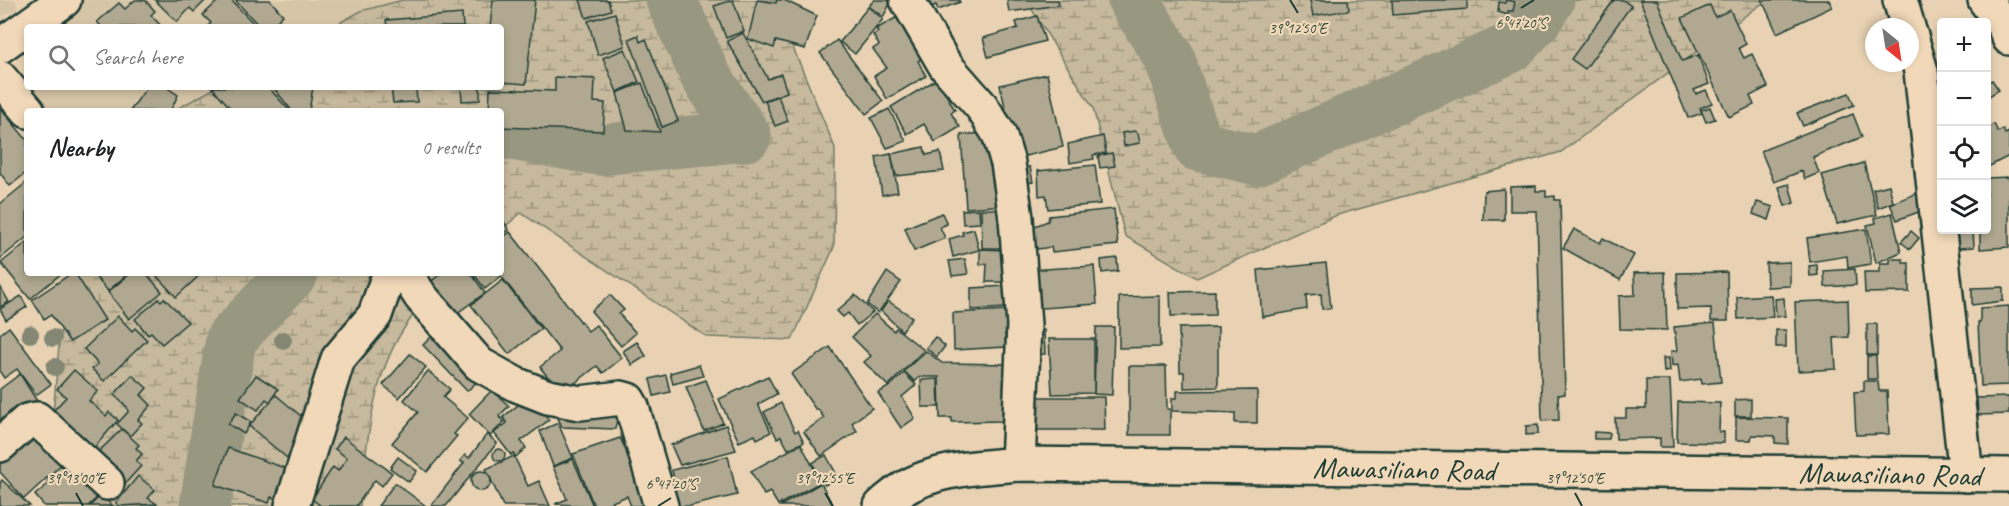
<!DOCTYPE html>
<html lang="en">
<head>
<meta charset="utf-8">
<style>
  :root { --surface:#fff; --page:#f2f2f2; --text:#202124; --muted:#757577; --line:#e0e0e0 }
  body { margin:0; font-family:Caveat,sans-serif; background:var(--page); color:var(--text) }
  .controls { position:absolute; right:18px; top:18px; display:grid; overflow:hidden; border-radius:6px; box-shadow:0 3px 9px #0003 }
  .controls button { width:54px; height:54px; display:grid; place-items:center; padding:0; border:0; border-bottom:2px solid var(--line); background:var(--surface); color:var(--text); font:30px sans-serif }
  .compass { position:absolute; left:1865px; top:18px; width:54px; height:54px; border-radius:50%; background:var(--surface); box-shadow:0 3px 9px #0003; rotate:150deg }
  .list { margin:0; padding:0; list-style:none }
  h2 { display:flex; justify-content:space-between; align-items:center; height:78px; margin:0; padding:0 24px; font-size:26px }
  h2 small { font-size:20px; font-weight:400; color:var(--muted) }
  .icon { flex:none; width:33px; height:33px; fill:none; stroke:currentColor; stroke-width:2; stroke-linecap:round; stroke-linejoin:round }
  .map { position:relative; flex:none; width:2009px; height:506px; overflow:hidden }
  .search { position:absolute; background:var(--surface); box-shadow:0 3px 9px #0003; left:24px; top:24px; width:480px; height:66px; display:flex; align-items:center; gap:15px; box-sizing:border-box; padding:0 21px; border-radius:6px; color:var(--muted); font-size:22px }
  .panel { position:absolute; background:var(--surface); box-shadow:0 3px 9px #0003; left:24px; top:108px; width:480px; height:168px; border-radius:6px }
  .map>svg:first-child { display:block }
</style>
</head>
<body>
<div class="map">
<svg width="2009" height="506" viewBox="0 0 2009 506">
  <defs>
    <pattern id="wetland-marsh" width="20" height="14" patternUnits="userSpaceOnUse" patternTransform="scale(1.5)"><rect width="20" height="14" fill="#c6b99d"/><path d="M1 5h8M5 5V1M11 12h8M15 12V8" fill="none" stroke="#a09881"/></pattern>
  </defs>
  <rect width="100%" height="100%" fill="#e8d2b3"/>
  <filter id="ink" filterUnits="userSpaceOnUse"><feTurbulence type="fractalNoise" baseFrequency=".0167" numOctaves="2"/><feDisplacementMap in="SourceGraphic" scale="12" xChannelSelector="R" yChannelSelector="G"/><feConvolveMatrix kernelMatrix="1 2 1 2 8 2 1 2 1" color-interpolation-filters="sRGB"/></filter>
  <g filter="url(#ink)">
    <g fill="#d7c5a8">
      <polygon points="0,0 15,0 18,9 0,17"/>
      <polygon points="57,0 639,0 501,111 39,111 30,87 501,87 501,27 38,27"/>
    </g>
    <g fill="url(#wetland-marsh)" stroke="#727b68" stroke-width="1.5">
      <polygon points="403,0 783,0 779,14 835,148 834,247 792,340 707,337 521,213 501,230 501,111 173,111 217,87 501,87 501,27 332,27 361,11"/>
      <polygon points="1026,0 1775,0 1760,5 1561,152 1337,215 1197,278 1125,236 1093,108"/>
      <path d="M78,273H453C440,287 424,301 412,317C371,370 367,442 360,506H45L60,334Z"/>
    </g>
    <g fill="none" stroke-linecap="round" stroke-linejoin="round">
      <g stroke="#989780" stroke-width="51">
        <polyline points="1133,0 1169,57 1198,146 1257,160 1510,48 1537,19 1549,0"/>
        <polyline points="501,133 598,150 746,136 706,77 671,0"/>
        <polyline points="205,506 231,339 293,273"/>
      </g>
    </g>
    <g fill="#b0a890" stroke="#1f3d34" stroke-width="1.5">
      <polygon points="135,0 145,0 155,11 151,15 162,27 102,27 97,22 119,3 125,9"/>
      <polygon points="155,0 206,0 194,12 190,8 177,22"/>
      <polygon points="219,0 231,0 257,27 207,27 211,23 203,15"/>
      <polygon points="235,0 270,0 283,15 277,21 283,27 260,27"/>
      <polygon points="493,0 535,0 526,84 501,82 501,27 490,27"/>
      <polygon points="580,0 608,0 611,10 586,18"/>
      <polygon points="733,0 744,31 726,38 714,6"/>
      <polygon points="757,0 776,3 777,0 784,0 817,16 805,49 776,41 774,48 748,39"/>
      <polygon points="874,0 892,0 883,17 869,6"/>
      <polygon points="913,0 959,0 960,2 938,10 936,5 917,12"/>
      <polygon points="1007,0 1058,0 1059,5 1009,12"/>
      <polygon points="1310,0 1348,0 1349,10 1313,16"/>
      <polygon points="1392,0 1467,0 1467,9 1393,15"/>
      <polygon points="1506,0 1515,2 1513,11 1508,11 1508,15 1498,12 1499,2 1505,3"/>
      <polygon points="1614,0 1623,0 1631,6 1585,69 1571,59"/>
      <polygon points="1640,0 1657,0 1682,61 1698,55 1709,84 1694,90 1696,94 1706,90 1712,103 1700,108 1702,113 1688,118"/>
      <polygon points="1762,0 1829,0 1832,7 1777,33"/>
      <polygon points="1710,5 1715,17 1730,10 1746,44 1739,48 1744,58 1752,54 1768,87 1750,96 1754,105 1729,117 1682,18"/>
      <polygon points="868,7 883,19 855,54 840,42"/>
      <polygon points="615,13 625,46 598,55 588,21"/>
      <polygon points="462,14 463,27 387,27 386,20"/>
      <polygon points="899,16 923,57 918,61 926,76 887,99 874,76 887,68 873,49 879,45 873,35 878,32 876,29"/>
      <polygon points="1037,16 1045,41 988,57 983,38 1018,28 1016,22"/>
      <polygon points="743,33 768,79 781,74 787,92 762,101 727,41"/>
      <polygon points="638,35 640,42 646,39 678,121 662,127 629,39"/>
      <polygon points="837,40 883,101 866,114 820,53"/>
      <polygon points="625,49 639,82 617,92 603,58"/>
      <polygon points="1047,74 1063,147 1017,158 1000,85"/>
      <polygon points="555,77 595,79 594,102 605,103 603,131 501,127 501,111 489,111 490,89 555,91"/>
      <polygon points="937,79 955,110 951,113 960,127 935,142 924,124 907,134 891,107"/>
      <polygon points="1992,80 1999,90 1986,98 1986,83"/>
      <polygon points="642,83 660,132 627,130 617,93"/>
      <polygon points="147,87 166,87 178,95 171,110 173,111 130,111"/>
      <polygon points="212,87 268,87 290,111 233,111"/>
      <polygon points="273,87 313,87 309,111 292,111"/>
      <polygon points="391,87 416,87 417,102 393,103"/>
      <polygon points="461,87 480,87 480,100 462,101"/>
      <polygon points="1849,93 1854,105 1803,126 1797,113"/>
      <polygon points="778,96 788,121 775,126 765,101"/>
      <polygon points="1710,107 1715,119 1706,122 1701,110"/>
      <polygon points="0,108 27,140 27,172 10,186 0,173"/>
      <polygon points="889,109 906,141 887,148 871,118"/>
      <polygon points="1853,114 1862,137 1813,157 1819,173 1805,179 1802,171 1774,182 1761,151"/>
      <polygon points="1986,121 1990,126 1994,124 1998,132 2003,129 2005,134 2009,132 2009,156 1986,168"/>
      <polygon points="1135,131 1138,133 1140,143 1124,146 1122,133"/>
      <polygon points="984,133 1006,205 966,208 961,135"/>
      <polygon points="1103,136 1106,153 1093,155 1094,159 1070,163 1068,144"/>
      <polygon points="924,147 926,155 940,152 944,171 896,176 891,154"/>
      <polygon points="1112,153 1115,166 1100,168 1098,156"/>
      <polygon points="891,154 898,192 882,195 876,157"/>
      <polygon points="1864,163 1877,215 1837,224 1822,175"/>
      <polygon points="1095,165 1100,204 1048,209 1046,195 1039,196 1038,171"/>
      <polygon points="1030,167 1033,182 1018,184 1016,170"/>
      <polygon points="2009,177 2009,247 1980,249 1980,230 1986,230 1986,178"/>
      <polygon points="27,182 27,237 0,259 0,204"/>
      <polygon points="1789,184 1794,203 1785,206 1779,187"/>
      <polygon points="1889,185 1893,202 1878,208 1873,189"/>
      <polygon points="1536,186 1536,191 1546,191 1546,197 1555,196 1555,200 1560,200 1565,394 1558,395 1559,420 1542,421 1537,211 1510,211 1510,187"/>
      <polygon points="1504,189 1504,220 1483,220 1484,191"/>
      <polygon points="1923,191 1929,208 1897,220 1890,204"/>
      <polygon points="1757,202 1773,207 1769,220 1753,214"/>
      <polygon points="979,209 980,223 963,224 962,210"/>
      <polygon points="981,209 1008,209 1008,248 982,248"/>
      <polygon points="1114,209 1118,245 1052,252 1051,247 1038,249 1028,243 1027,229 1048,221 1049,216"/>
      <polygon points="942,213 947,224 940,227 945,238 914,251 905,228"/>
      <polygon points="1892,213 1901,252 1876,263 1867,225 1876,223 1875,218"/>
      <polygon points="501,217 509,230 501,236"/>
      <polygon points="974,229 979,250 953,257 949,239 963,235 962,232"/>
      <polygon points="1574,229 1600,243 1603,238 1634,255 1620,280 1563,248"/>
      <polygon points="1866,229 1871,264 1848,268 1847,256 1810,262 1807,238"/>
      <polygon points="1945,230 1973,230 1974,247 1946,249"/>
      <polygon points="1911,231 1919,238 1910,249 1901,242"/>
      <polygon points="510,232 588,331 596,325 622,358 603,373 597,366 561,394 540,367 560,351 501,276 485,289 473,273 501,273 501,239"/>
      <polygon points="27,242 27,273 62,273 30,299 1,263"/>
      <polygon points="980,249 1006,250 1005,282 986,282 987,264 980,265"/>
      <polygon points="1117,258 1118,271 1102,273 1101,260"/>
      <polygon points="965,259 968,274 952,276 949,261"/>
      <polygon points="1890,259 1903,259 1903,263 1909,263 1909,292 1865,293 1864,272 1880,272 1880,263 1890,263"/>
      <polygon points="1790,262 1790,286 1767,287 1766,263"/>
      <polygon points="1326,263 1331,308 1322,309 1321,294 1306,295 1307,309 1262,317 1258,270"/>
      <polygon points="1817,265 1818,275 1810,276 1809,266"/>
      <polygon points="1094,266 1097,304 1029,309 1027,270"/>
      <polygon points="1855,269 1856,285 1825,287 1824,271"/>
      <polygon points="887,272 901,282 878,313 867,304"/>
      <polygon points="1665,272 1667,330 1620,329 1619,296 1635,295 1634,273"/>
      <polygon points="1727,272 1728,321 1711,321 1711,308 1677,309 1677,273"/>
      <polygon points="72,273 75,273 105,320 70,342 51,315 44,319 32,300"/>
      <polygon points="92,273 102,274 129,273 108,291"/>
      <polygon points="131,273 146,273 162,292 129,319 108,292"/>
      <polygon points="154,273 202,273 176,297"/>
      <polygon points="442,273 471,273 485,293 453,316 429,283"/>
      <polygon points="503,280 541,329 509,354 471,305"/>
      <polygon points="0,286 9,302 0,307"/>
      <polygon points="1007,286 1008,308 971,310 971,288"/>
      <polygon points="2003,287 2003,301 1972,305 1972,288"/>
      <polygon points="1215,291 1215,315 1171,316 1170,292"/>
      <polygon points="610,295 624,310 619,314 636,333 621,346 591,311"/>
      <polygon points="855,295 873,312 857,325 848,313 843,317 837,311"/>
      <polygon points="1771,295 1773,317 1738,319 1737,297"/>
      <polygon points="21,296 27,307 6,320 0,309"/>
      <polygon points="1160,296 1160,347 1119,348 1119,297"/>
      <polygon points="164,298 188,322 162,344 151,332 148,335 135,319 159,299 161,301"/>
      <polygon points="1784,298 1785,316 1776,317 1775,299"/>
      <polygon points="1848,300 1849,337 1834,338 1836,369 1798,371 1795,302"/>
      <polygon points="888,301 912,317 902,331 881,311"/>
      <polygon points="2009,306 2009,385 1981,386 1978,322 1980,322 1980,308"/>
      <polygon points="1009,310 1010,334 1005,334 1006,347 954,350 953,313"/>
      <polygon points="875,314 894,331 896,328 924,350 888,386 864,362 871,356 852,337"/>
      <polygon points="118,316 132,331 135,328 147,340 104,381 92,369 98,364 84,349"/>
      <polygon points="1715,323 1721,382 1702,384 1701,379 1680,382 1678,365 1672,366 1671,351 1677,351 1674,327"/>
      <rect x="1867" y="324" width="10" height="31"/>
      <polygon points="9,327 51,384 36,395 17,369 4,378 0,372 0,334"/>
      <polygon points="1096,327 1114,327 1112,395 1094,394"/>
      <polygon points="1218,327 1218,387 1184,388 1184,372 1180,372 1179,328"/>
      <polygon points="1044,330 1045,354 1026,355 1026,331"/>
      <rect x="1776" y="330" width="10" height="17"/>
      <polygon points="435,333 480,379 467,391 423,345"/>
      <polygon points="935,337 945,346 937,357 926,348"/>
      <polygon points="1049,339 1094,339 1094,393 1052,394"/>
      <polygon points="637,342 646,356 632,365 623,351"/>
      <polygon points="830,347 872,408 852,423 857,431 821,456 804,432 824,418 818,409 816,410 791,374"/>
      <polygon points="926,351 942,363 1009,364 1010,389 1004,388 1003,421 952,422 952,418 940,418 939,377 919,377 915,382 904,371"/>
      <polygon points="410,354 426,367 399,398 383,385"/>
      <polygon points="1867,356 1876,356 1877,379 1867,379"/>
      <polygon points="1663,358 1669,358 1670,371 1664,372"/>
      <polygon points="699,365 703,376 673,384 670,373"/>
      <polygon points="1129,366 1166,366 1167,409 1170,409 1170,435 1129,435"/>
      <polygon points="74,370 98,391 89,401 106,416 109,412 118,420 86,457 44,421 66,397 57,389"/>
      <polygon points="428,371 450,389 443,397 468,418 454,434 457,436 427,472 392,443 418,412 404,400"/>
      <polygon points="904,373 916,385 902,397 915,418 901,428 878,393 890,386"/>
      <polygon points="20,374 42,409 8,431 0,418 0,389"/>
      <polygon points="132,375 147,388 141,395 151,405 138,420 142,423 130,436 117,424 128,412 127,407 114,395"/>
      <polygon points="256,375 278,389 270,402 266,399 258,410 240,398"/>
      <polygon points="666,375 670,392 654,396 650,379"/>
      <polygon points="768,376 777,394 758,404 771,432 757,439 755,435 739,442 719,399"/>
      <polygon points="938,379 939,407 922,407 921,380"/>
      <polygon points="706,380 723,423 704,431 686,387"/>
      <polygon points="1646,380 1670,380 1673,447 1660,447 1660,438 1616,439 1615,418 1626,418 1626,409 1646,409"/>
      <polygon points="1864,381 1878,381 1879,391 1887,391 1889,434 1856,435 1854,392 1864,391"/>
      <polygon points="492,390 509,406 499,416 504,422 490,436 469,414"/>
      <polygon points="1257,390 1257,423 1235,423 1235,413 1172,411 1172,398 1177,398 1177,391"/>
      <polygon points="276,395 314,427 287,458 249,426"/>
      <polygon points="1030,397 1104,397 1105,430 1030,430"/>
      <polygon points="2009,397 2009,414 1978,415 1977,398"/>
      <polygon points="526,399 538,405 549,420 521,441 526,448 516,457 513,453 511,455 494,433 507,423 503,417"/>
      <polygon points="1751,399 1751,416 1735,416 1735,400"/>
      <polygon points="1678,402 1720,403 1719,432 1724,432 1724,443 1677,442"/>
      <polygon points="781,403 795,432 798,430 804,442 788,449 781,436 777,438 764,412"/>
      <polygon points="554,409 618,415 615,429 562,427"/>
      <polygon points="236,413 251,422 244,434 228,424"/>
      <polygon points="1736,417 1788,418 1788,444 1775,443 1775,436 1752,435 1751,440 1736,440"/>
      <polygon points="558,423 573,458 553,466 540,431"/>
      <polygon points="30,425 64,462 24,499 0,472 0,449"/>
      <polygon points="726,425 736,450 680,465 671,445"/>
      <polygon points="1538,425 1538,434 1526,435 1526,426"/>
      <polygon points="122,429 139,445 136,448 142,454 136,461 141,466 123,486 92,458"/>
      <polygon points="1594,432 1610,433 1609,439 1594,439"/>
      <polygon points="487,434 497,443 446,506 431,506 464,463 460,461 465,455 469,458"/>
      <polygon points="344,437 392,473 382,486 375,480 356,506 321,506 312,499 333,467 338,471 347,458 335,449"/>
      <polygon points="620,438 645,487 653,506 631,506 627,496 602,506 594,506 573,454"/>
      <polygon points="801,444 821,482 778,505 770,492 764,495 751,471"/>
      <polygon points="228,448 293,471 282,501 271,497 269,503 215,485"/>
      <circle cx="499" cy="455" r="6"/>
      <polygon points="826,455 838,477 825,485 812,463"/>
      <polygon points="514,456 528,486 539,481 550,506 503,506 486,469"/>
      <polygon points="728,456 737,495 690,506 670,506 666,486 675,484 672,470"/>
      <polygon points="398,457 417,471 409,482 390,468"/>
      <polygon points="573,459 593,506 555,504 567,499 553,467"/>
      <polygon points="72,464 99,496 88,506 44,506 35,495"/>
      <circle cx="481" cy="481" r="10"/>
      <polygon points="138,476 155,490 148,498 157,504 120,506 116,503"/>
      <polygon points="2,480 30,506 0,506 0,483"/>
      <polygon points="395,483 426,506 378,506"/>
      <polygon points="821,483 833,506 780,506"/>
      <polygon points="101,495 113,506 90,506"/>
    </g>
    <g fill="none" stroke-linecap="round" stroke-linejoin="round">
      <g stroke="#1f3d34" stroke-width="38">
        <g id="street">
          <polyline points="907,0 945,65 982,107 999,134 1008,163 1016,218 1024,325 1018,464"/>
          <polyline points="1900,0 1908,27"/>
          <polyline points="1985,0 2004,26 2009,38"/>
          <polyline points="1910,33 1921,71 1966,475"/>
          <polyline points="0,46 64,0"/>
          <polyline points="0,78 28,111"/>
          <polyline points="0,445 27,421 37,419 107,483"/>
          <polyline points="292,506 338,359 375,315 386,283 393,276 402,275 410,280 421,297 479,364 515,384 548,397 580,403 621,398 628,400 632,407 661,506"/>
          <path d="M881,506C921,468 966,469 1018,464L2009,475"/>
        </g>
      </g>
      <use href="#street" stroke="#f0d8b8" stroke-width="33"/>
    </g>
    <g fill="#838773">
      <circle cx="30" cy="334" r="9"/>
      <circle cx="53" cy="338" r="9"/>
      <circle cx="283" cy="340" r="9"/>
      <circle cx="55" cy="367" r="9"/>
    </g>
  </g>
  <path fill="none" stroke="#1f3d34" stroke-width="2" d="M1290,0L1298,13M1521,8L1534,0M76,493L83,506M825,493L833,506M1575,493L1582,506M658,506L671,498"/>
  <g text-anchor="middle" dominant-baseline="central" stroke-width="4.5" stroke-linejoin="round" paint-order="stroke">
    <g font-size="30" fill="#1f3d34" stroke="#f0d8b8">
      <text transform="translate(1404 469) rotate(1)">Mawasiliano Road</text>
      <text transform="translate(1890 474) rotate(1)">Mawasiliano Road</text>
    </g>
  </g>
  <g font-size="15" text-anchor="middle" fill="#1f3d34" stroke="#f0d8b8" stroke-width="4.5" stroke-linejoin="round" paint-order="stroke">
    <text x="1521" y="28">6°47'20"S</text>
    <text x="1298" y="33">39°12'50"E</text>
    <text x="76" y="483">39°13'00"E</text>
    <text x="825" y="483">39°12'55"E</text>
    <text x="1575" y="483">39°12'50"E</text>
    <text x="671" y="489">6°47'20"S</text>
  </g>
</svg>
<div class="controls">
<button>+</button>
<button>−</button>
<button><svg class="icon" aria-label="locate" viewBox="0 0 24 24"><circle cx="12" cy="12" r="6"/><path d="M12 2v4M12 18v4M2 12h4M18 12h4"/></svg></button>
<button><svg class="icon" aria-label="layers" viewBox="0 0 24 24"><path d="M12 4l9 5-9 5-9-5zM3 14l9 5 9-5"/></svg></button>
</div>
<svg class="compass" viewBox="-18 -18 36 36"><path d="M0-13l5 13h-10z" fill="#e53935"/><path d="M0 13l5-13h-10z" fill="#757577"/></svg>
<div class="search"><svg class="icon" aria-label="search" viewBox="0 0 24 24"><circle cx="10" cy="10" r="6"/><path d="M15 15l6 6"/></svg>Search here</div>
<section class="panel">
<h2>Nearby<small>0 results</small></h2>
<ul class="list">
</ul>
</section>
</div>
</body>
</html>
